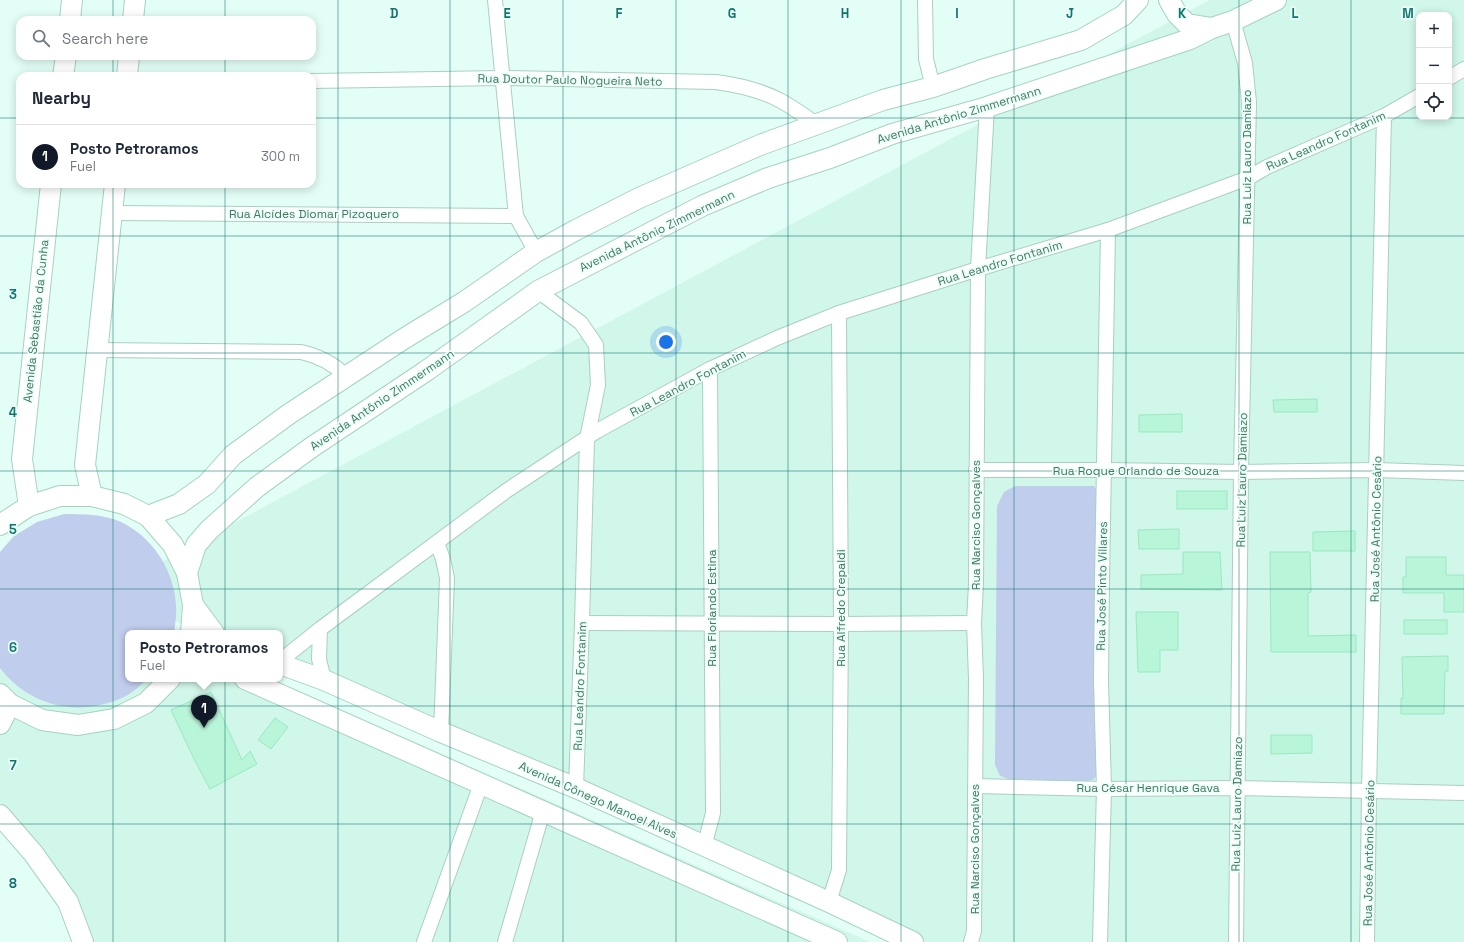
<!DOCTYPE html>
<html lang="en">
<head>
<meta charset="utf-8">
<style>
  :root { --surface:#fff; --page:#f6f6f7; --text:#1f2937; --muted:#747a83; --line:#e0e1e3; --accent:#111827 }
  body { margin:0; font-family:"Space Grotesk",sans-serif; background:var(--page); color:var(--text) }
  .controls { position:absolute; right:12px; top:12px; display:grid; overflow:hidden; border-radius:8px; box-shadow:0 2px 10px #0003 }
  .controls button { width:36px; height:36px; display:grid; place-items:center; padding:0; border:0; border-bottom:1px solid var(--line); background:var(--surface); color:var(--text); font:20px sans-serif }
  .you { position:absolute; left:666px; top:342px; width:14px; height:14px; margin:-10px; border:3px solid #fff; border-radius:50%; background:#1a73e8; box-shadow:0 0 0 6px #1a73e833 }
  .badge { display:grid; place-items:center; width:26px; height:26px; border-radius:50%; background:var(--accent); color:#fff; font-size:13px; font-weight:700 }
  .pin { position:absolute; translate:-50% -33px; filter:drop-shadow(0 1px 2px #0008) }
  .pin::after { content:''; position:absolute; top:21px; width:14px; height:12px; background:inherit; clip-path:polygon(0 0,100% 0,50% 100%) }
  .popup { position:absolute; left:125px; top:630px; width:158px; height:52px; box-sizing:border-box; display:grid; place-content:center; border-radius:8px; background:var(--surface); filter:drop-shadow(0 1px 3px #0005); font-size:13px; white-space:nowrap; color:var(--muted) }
  .popup b { font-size:15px; color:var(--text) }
  .popup::after { content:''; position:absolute; left:50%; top:100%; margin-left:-8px; border:8px solid transparent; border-top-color:var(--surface) }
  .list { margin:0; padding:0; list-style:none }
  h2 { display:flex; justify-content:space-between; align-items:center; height:52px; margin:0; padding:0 16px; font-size:17px }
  h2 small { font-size:13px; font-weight:400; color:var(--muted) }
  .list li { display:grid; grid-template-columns:26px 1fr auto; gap:12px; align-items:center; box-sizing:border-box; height:64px; padding:0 16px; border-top:1px solid var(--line) }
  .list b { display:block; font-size:15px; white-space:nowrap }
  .list p { margin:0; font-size:13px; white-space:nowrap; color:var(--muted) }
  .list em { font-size:13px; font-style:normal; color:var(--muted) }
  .icon { flex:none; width:22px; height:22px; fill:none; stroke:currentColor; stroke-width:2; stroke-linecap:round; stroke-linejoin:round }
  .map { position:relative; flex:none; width:1464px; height:942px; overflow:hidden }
  .search { position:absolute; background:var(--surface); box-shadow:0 2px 10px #0003; left:16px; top:16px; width:300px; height:44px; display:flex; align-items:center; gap:10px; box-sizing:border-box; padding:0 14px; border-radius:12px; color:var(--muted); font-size:15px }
  .panel { position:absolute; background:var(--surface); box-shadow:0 2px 10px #0003; left:16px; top:72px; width:300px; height:116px; border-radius:12px }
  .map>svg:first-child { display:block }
</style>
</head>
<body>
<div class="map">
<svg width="1464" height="942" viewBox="0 0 1464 942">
  <rect width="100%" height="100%" fill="#e3fef7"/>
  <g fill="#d1f6ea" fill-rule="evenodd">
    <path d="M1210,0H1464V942H901L280,668V633H201L107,591ZM1419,15H1449V117H1419Z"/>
    <polygon points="0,560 128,633 128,679 272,679 870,942 81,942 0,802"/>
  </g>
  <g fill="#c1cdec">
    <polygon points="1015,486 1094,486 1098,492 1097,775 1093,780 1085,781 1009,779 1000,776 995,765 997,506 1004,492"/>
    <path d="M64,514C84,514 103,514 121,522C157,539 179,579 176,618C175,623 175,628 174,633H128V679H148C141,684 134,692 126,696C81,718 31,708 0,668V552L14,536L37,522Z"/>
  </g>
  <g fill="#b9f5d9" stroke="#98e9c1">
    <polygon points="1317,399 1317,412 1274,412 1273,400"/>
    <polygon points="1182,414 1182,432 1139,432 1139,415"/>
    <rect x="1177" y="491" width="50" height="18"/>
    <polygon points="1179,529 1179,549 1139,549 1138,530"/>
    <polygon points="1355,531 1355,551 1313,551 1313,532"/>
    <polygon points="1183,552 1220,552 1222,590 1141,589 1141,575 1183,574"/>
    <polygon points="1270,552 1310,552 1311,592 1308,593 1308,636 1356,635 1356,652 1271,652"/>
    <polygon points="1406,557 1446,557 1446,575 1464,575 1464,612 1444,612 1444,593 1403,593 1403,577 1406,577"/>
    <polygon points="1136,612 1178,612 1178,650 1160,650 1160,672 1138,672"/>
    <rect x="1404" y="620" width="43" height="14"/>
    <polygon points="1448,656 1448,671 1445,671 1444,714 1401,714 1401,698 1403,698 1402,657"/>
    <polygon points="211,692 242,760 250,751 257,764 210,789 195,761 171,710"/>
    <polygon points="275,718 288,727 271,749 258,740"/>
    <polygon points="1271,735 1312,735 1312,753 1271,754"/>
  </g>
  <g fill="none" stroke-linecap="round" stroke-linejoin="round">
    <g stroke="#a9d0bf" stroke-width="16">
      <g id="street">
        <polyline points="495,0 516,216 536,252"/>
        <polyline points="925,0 926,59 933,87"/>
        <polyline points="1233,21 1245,63 1249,102 1241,472 1236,942"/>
        <polyline points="1449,78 1464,69"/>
        <path d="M312,81L502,78L716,82C738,85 761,90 781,101C794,108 806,117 818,125"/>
        <polyline points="111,213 516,216"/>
        <polyline points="538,291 581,323 596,345 598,385 587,439 582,623 576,788"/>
        <path d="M97,350L301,352C319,356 333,363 346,376"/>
        <polyline points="976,470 1105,470 1241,472 1377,470 1464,473"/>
        <polyline points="437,543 443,559 447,578 441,732"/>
        <polyline points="582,623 841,624 974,623"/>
        <polyline points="320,629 319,659 324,680"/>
        <polyline points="280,661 320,629 506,491 597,431 710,369 777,338 839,313 978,269 1108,230 1248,178 1267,167 1384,116 1419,96"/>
        <polyline points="976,786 1104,789 1237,788 1464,793"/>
        <polyline points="704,847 713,813 710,369"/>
        <polyline points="829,902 839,870 841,624 839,313"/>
        <polyline points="424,942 481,784"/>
        <polyline points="505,942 543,811"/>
        <polyline points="971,942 974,931 976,679 974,623 976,584 978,269 987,107"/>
        <polyline points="1100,942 1104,789 1101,681 1102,581 1108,230"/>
        <polyline points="1367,942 1369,791 1384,116"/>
      </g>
    </g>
    <g stroke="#a6d3c0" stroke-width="22">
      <g id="secondary">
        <polyline points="1169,0 1177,14 1187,24 1212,28"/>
        <polyline points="70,20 72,0"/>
        <polyline points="133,20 135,0"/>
        <polyline points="63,76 66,56"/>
        <polyline points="127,76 129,56"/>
        <polyline points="92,496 85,465 115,184"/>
        <polyline points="29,506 22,459 51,184"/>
        <polyline points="148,516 179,504 207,484 233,455 289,414 405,338 464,302 536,252 576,230 639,198 760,145 883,100 933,87 985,69 1081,40 1124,15 1138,0"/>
        <polyline points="0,525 29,506 60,496 92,496 124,504 148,516 173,545 187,573 193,605 191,633"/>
        <polyline points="187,573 196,545 209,530 257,487 312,447 426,371 538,291 702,206 768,178 830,158 892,134 987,107 1190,39 1212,28 1233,21 1276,0"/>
        <polyline points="193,605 214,633"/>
        <polyline points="280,664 324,680 441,732 576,788 829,902 913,942"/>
        <polyline points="245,679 837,942"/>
        <polyline points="0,694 10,704 42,720 78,725 114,719 146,703 170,679"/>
        <polyline points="0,724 10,704"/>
        <polyline points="0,815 33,853 68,902 83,942"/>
      </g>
    </g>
    <use href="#street" stroke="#fff" stroke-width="14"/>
    <use href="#secondary" stroke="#fff" stroke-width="20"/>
  </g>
  <path fill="none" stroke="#0f766e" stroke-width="1" stroke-opacity="0.55" d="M113,0V20M225,0V20M338,0V942M450,0V942M563,0V942M676,0V942M788,0V942M901,0V942M1014,0V942M1126,0V942M1239,0V942M1351,0V942M113,56V76M225,56V76M0,118H20M312,118H1464M113,184V942M225,184V942M0,236H1464M0,353H1464M0,471H1464M0,589H1464M0,706H1464M0,824H1464"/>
  <g text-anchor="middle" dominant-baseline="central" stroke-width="3.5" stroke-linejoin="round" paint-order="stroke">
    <g font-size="12" fill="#47785f" stroke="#ebfffa">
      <text transform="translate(570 80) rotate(1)">Rua Doutor Paulo Nogueira Neto</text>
      <text transform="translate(959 115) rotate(-17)">Avenida Antônio Zimmermann</text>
      <text transform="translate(1326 141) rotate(-24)">Rua Leandro Fontanim</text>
      <text transform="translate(1247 157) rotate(-90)">Rua Luiz Lauro Damiazo</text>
      <text x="314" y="214">Rua Alcídes Diomar Pizoquero</text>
      <text transform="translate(657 231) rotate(-26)">Avenida Antônio Zimmermann</text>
      <text transform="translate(1000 263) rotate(-17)">Rua Leandro Fontanim</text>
      <text transform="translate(36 321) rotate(-84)">Avenida Sebastião da Cunha</text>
      <text transform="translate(688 383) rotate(-28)">Rua Leandro Fontanim</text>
      <text transform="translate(382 400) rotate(-34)">Avenida Antônio Zimmermann</text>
      <text x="1136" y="471">Rua Roque Orlando de Souza</text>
      <text transform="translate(1242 480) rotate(-89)">Rua Luiz Lauro Damiazo</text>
      <text transform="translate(976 525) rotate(-90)">Rua Narciso Gonçalves</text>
      <text transform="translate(1376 529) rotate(-89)">Rua José Antônio Cesário</text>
      <text transform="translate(1102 586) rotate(-89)">Rua José Pinto Villares</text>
      <text transform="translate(712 608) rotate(-90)">Rua Floriando Estina</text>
      <text transform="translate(841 608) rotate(-90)">Rua Alfredo Crepaldi</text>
      <text transform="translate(580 686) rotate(-88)">Rua Leandro Fontanim</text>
      <text x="1148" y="788">Rua César Henrique Gava</text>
      <text transform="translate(598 800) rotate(24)">Avenida Cônego Manoel Alves</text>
      <text transform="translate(1237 804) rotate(-89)">Rua Luiz Lauro Damiazo</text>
      <text transform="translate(975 849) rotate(-90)">Rua Narciso Gonçalves</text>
      <text transform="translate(1369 853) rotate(-89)">Rua José Antônio Cesário</text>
    </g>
  </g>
  <g font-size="13" text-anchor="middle" font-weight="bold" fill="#0f766e" stroke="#ebfffa" stroke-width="3.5" stroke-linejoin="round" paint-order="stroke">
    <text x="394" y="18">D</text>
    <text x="507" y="18">E</text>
    <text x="619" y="18">F</text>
    <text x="732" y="18">G</text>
    <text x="845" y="18">H</text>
    <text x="957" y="18">I</text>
    <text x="1070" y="18">J</text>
    <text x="1182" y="18">K</text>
    <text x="1295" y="18">L</text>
    <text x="1408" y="18">M</text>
    <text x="13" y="299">3</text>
    <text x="13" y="417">4</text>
    <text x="13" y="534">5</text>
    <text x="13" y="652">6</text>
    <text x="13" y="770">7</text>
    <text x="13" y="888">8</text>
  </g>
</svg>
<div class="controls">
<button>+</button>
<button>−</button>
<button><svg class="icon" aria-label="locate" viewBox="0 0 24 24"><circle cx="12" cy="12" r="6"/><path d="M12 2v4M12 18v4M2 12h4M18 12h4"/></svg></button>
</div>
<div class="you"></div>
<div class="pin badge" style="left:204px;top:728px">1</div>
<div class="popup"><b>Posto Petroramos</b>Fuel</div>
<div class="search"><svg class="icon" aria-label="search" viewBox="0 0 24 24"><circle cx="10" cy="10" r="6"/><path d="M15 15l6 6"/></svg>Search here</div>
<section class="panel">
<h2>Nearby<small></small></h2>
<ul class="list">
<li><span class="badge">1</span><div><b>Posto Petroramos</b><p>Fuel</p></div><em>300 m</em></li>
</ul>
</section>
</div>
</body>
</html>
